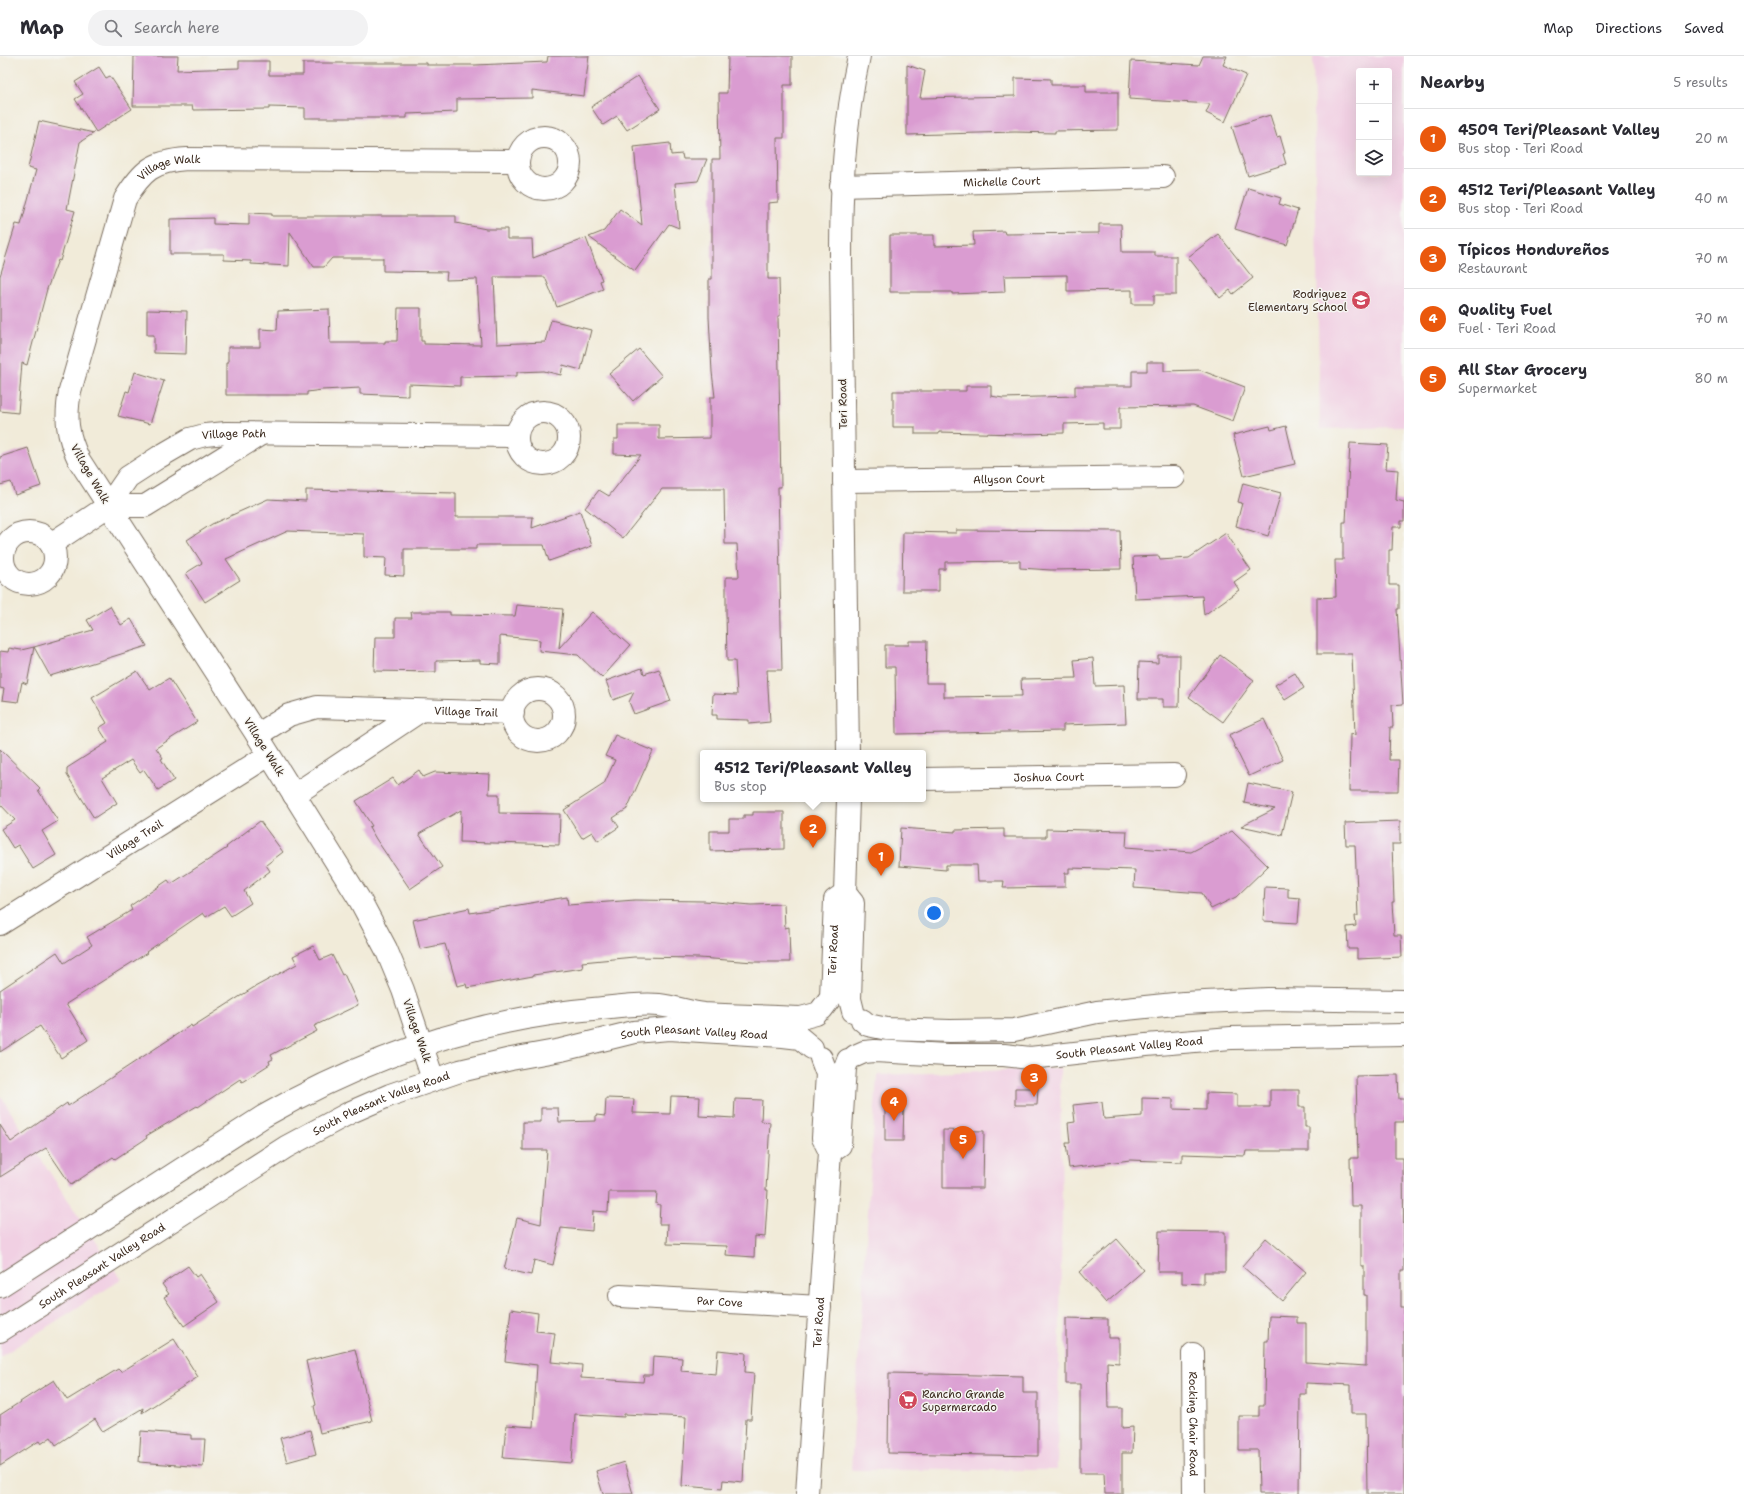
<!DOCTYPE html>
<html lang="en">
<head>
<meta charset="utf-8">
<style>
  :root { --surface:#fff; --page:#f2f2f3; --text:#2b2b33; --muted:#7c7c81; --line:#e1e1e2; --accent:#ea580c }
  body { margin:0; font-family:"Shantell Sans",sans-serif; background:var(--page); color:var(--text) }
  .controls { position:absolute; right:12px; top:12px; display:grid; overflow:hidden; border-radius:4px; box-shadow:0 4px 16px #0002 }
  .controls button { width:36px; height:36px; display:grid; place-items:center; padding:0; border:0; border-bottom:1px solid var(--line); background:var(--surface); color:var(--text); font:20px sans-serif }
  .you { position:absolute; left:934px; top:857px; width:14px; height:14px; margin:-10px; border:3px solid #fff; border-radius:50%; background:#1a73e8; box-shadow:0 0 0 6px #1a73e833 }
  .badge { display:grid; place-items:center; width:26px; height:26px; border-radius:50%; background:var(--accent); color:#fff; font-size:13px; font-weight:700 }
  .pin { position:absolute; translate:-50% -33px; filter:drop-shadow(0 1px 2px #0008) }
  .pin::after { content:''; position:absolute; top:21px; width:14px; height:12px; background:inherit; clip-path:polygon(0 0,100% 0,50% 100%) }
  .popup { position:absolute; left:700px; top:694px; width:226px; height:52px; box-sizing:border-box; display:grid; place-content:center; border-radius:4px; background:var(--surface); filter:drop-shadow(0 1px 3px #0005); font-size:13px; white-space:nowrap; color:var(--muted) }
  .popup b { font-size:15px; color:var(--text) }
  .popup::after { content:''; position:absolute; left:50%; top:100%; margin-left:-8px; border:8px solid transparent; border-top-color:var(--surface) }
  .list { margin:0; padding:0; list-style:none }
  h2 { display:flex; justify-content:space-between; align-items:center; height:52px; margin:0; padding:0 16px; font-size:17px }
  h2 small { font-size:13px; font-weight:400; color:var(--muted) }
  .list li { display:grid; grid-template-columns:26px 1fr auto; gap:12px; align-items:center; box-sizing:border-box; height:60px; padding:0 16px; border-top:1px solid var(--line) }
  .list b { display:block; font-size:15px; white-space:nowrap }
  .list p { margin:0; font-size:13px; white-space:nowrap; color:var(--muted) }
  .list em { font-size:13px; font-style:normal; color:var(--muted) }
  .icon { flex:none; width:22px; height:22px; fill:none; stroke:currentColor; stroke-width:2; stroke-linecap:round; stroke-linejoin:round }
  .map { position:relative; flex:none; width:1404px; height:1438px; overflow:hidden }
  header { display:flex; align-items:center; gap:24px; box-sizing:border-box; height:56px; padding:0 20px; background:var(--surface); border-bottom:1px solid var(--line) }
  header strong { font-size:19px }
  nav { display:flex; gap:22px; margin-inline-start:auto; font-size:14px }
  .search { width:280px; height:36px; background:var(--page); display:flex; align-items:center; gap:10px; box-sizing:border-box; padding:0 14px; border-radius:22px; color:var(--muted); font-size:15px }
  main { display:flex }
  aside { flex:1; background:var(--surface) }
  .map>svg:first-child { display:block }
</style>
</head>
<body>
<header>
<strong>Map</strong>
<div class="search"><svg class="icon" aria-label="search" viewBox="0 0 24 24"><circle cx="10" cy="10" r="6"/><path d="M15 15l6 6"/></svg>Search here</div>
<nav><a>Map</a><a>Directions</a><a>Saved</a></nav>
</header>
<main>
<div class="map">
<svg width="1404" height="1438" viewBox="0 0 1404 1438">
  <rect width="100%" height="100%" fill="#f6f6f2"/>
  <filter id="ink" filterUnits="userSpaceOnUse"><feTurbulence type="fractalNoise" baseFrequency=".025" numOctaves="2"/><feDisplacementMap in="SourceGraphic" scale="8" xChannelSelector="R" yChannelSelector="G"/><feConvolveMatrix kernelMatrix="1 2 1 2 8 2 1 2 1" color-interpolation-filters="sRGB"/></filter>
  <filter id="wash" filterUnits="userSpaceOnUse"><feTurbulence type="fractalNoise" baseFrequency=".012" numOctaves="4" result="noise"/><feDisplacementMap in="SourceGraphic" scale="16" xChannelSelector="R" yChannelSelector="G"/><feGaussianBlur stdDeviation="0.9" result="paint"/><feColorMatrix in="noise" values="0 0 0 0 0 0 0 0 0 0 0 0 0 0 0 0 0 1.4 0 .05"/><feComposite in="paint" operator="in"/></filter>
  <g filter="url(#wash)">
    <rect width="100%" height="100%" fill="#f1ebd9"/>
    <g fill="#f1d0e3" fill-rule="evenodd">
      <path d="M1313,0H1404V371L1320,373ZM1359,15H1389V117H1359Z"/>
      <polygon points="1060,1012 1062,1156 1057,1414 851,1414 877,1019"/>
      <polygon points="0,1039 72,1151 122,1223 0,1301"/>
    </g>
    <g id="blocks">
      <g fill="#da9cd1">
        <polygon points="134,0 178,0 177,14 239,12 239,5 269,5 269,19 303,19 303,7 427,7 427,9 475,9 547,6 548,0 589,0 584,40 532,34 532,42 457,43 457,56 407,58 407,62 305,62 305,52 269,51 269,53 193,54 192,50 133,50"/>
        <polygon points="728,0 792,0 792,29 784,29 784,82 777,82 778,146 768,147 768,223 779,223 780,260 778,260 781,431 778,431 782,614 767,614 770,666 749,668 749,664 717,663 717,659 712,659 713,638 737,639 735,605 727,605 726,555 726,521 739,521 737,488 725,488 724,433 662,433 623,482 585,452 599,434 609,440 641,399 614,398 614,383 618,383 618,369 659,369 659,383 710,382 710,341 715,341 712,316 709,261 709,223 712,223 712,103 720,103 719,37 727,37"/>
        <polygon points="1203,0 1227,0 1223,9 1246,19 1225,66 1206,57 1210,48 1129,43 1131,5 1199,9"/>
        <polygon points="907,9 925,15 920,42 1015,40 1015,22 1051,23 1051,29 1086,29 1086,36 1118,36 1118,74 1055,75 1055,77 1015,76 907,79"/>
        <polygon points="99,11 106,22 110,20 132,53 96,76 75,43 83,38 75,26"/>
        <polygon points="638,20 660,53 627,74 617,60 603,69 591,51"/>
        <polygon points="1270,59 1277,81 1280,80 1285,97 1283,98 1286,108 1248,120 1232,71"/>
        <polygon points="39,65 94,77 80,86 67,153 75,155 60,205 58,204 47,233 27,309 22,307 18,357 0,355 0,220 16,168 21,169 36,114 28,112"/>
        <polygon points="670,87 671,99 682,98 683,103 707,103 698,125 675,127 679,172 669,168 635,215 589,181 604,175 620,153 642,169 634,91"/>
        <polygon points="1248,132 1281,142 1279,148 1298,154 1287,189 1235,173"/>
        <polygon points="249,157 272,158 272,160 456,160 456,167 486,173 507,173 507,183 532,183 533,202 586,182 602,224 600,225 603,233 557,251 545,221 494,221 497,288 545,286 551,264 591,274 581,314 563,309 561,319 544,315 517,316 517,320 460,321 460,330 408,328 408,340 360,338 360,332 322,334 307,336 307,339 226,339 226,307 228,307 228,291 260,291 260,273 277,274 278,255 329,253 330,287 385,287 385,285 397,285 398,252 421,252 421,285 424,285 424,288 481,289 477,223 446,224 447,216 383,215 383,202 332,202 324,211 314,211 290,176 289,210 251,208 251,205 224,204 224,198 170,198 170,163 213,162 213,168 249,169"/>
        <polygon points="1099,168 1121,168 1122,196 1155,196 1155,200 1176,200 1176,239 1154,239 1154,248 1132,248 1132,234 1067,235 1067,219 1004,220 1005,236 952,238 952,236 890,236 890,179 934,179 934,190 974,189 973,176 1004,175 1005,178 1099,177"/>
        <polygon points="1218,178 1253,222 1233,238 1230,234 1220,242 1188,201"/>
        <polygon points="147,254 187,255 186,298 154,297 154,279 147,279"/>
        <polygon points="639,293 662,320 633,345 609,318"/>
        <polygon points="1147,306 1164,306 1164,315 1200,314 1245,331 1233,365 1193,350 1120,351 1120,373 1103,373 1103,367 1064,368 1064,377 1018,378 939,376 939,378 915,378 915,371 893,371 893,335 966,335 966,330 991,330 991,340 1003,342 1075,340 1075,330 1132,330 1132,315 1147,315"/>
        <polygon points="135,316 164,325 150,368 118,360 126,335 129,336"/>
        <polygon points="1270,370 1271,374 1286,370 1295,408 1244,420 1233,379"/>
        <polygon points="1350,387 1388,389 1386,413 1398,414 1396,444 1404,446 1404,465 1401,465 1401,471 1393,471 1392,494 1389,494 1389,529 1399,529 1399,553 1397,553 1403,648 1392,649 1393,671 1390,671 1389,704 1399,704 1398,735 1349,735 1350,678 1355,679 1352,598 1317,598 1317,542 1336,541 1335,504 1343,504 1343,466 1346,466"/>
        <polygon points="28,392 41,430 15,439 11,426 0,429 0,401"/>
        <polygon points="1243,427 1281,437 1268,480 1236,470 1242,447 1238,446"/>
        <polygon points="306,434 456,437 456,461 533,461 532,472 580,455 592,490 549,505 544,489 476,489 476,493 404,493 404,520 385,519 386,502 364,501 364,478 288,475 226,503 240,524 205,546 186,517 202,507 187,484 212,468 268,443 306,445"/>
        <polygon points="956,474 1120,475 1121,513 1051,514 1020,512 1020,505 945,506 945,513 939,513 939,535 902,535 903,476 956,477"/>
        <polygon points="1226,477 1251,514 1234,526 1239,534 1204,559 1202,540 1135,543 1133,501 1159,500 1160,504 1189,502"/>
        <polygon points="517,549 563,553 559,592 592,556 630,590 602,622 578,599 539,595 540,584 500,580 500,608 480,607 480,604 436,605 436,616 374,615 375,581 395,581 395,562 412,562 411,556 450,556 450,559 515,560"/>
        <polygon points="110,550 121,569 131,563 147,590 50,620 34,591 93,574 87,564"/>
        <polygon points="909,585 927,585 926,627 944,627 944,641 1022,640 1021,623 1076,622 1074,604 1093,602 1095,630 1124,629 1126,667 1063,669 1063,675 896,678 895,611 885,611 885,589 909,589"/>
        <polygon points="34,591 27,628 22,626 18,646 2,644 4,633 0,632 0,595 8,596 9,592 21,594"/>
        <polygon points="1158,599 1180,599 1179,651 1163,651 1163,643 1138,643 1139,606 1158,607"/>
        <polygon points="1220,599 1254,624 1223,666 1189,641"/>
        <polygon points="642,612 644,618 659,613 671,645 634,658 629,646 634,636 613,644 606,625"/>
        <polygon points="137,615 150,634 169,622 197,666 156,692 163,702 161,703 174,724 158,734 144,714 140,717 131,704 102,722 117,747 94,762 67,719 67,712 108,686 99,672 107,667 92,642"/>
        <polygon points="1295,617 1304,632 1285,644 1275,629"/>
        <polygon points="1264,663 1283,704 1249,720 1229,679"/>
        <polygon points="615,679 653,695 627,753 613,762 619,771 598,785 592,776 582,782 564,754 604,728 615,704 605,700"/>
        <polygon points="0,693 40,732 38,734 58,765 42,775 56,799 33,813 18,789 13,792 1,773 15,764 0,748"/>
        <polygon points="419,714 423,721 435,716 490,718 489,738 499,738 499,757 560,758 559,789 460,786 461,754 419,778 442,811 410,833 376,783 369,771 372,770 356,745 393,722 398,729"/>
        <polygon points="1248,727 1292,736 1282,779 1241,770 1275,753 1244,747"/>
        <polygon points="753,756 784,756 784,793 710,795 710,775 729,775 729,763 744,763 744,759 753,759"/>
        <polygon points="260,765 283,796 266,809 270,815 244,835 251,847 231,860 224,850 206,861 203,857 146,896 147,897 66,948 88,984 61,1002 40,970 0,996 0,934 57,896 64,907 92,889 87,881 132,854 130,850 168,824 171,828 227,792 226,791"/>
        <polygon points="1400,765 1400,788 1392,788 1394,846 1392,846 1394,879 1401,879 1402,901 1357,903 1357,893 1348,893 1347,871 1356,870 1355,860 1358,860 1355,789 1346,789 1345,767"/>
        <polygon points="901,772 955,776 955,774 1004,773 1004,781 1046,781 1046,773 1127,775 1126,791 1191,796 1232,775 1268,810 1236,841 1211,853 1202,837 1134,832 1135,814 1069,812 1069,817 1065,817 1065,831 1003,832 1004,825 978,825 977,809 946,809 946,814 899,810"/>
        <polygon points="1265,831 1288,832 1288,841 1300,842 1298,867 1263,865"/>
        <polygon points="567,841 568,849 635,844 704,845 751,849 784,848 785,872 789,871 790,906 754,906 699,902 634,901 582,906 583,912 533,919 533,920 467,932 466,928 457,930 445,888 420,893 413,864 469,852 470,857"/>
        <polygon points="313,890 320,904 332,899 342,919 344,918 358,949 314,970 317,975 271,999 273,1003 269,1005 270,1008 242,1026 240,1023 198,1051 197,1050 146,1080 147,1082 115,1103 113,1101 71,1129 46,1092 0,1121 0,1069 11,1086 67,1047 68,1050 191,969 192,971 253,932 297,908 293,900"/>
        <polygon points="1398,1019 1399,1043 1404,1043 1404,1066 1395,1066 1395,1102 1403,1102 1404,1215 1401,1215 1401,1251 1404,1251 1404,1438 1367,1438 1366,1358 1351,1358 1351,1329 1306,1327 1306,1338 1300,1338 1299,1438 1259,1438 1258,1394 1239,1394 1239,1360 1259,1360 1259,1350 1264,1350 1265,1285 1268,1285 1269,1260 1297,1261 1297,1267 1306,1267 1306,1306 1366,1310 1366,1239 1364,1239 1364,1210 1361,1210 1361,1150 1351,1150 1350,1102 1358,1102 1356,1020"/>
        <polygon points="1015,1032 1038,1032 1037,1049 1015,1049"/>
        <polygon points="1270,1034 1299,1034 1299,1051 1305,1051 1305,1071 1309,1071 1309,1095 1246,1095 1245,1100 1182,1098 1182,1106 1130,1104 1069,1112 1066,1087 1070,1087 1068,1067 1075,1066 1073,1049 1102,1046 1104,1063 1142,1060 1142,1042 1173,1043 1173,1053 1206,1054 1206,1037 1237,1038 1237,1051 1270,1051"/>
        <polygon points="671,1040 700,1041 699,1060 734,1062 735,1043 762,1044 761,1065 770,1066 766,1134 768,1134 765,1181 755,1180 754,1201 726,1199 727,1190 667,1188 668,1168 659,1168 660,1149 656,1148 657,1136 609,1136 608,1156 593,1155 592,1175 561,1172 553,1209 534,1204 531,1219 504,1213 517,1162 541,1168 547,1094 523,1094 523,1066 541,1066 541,1052 558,1052 559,1066 596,1065 596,1059 605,1060 606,1042 634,1043 633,1057 670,1058"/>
        <polygon points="885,1046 904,1046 903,1085 885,1085"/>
        <polygon points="943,1074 984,1075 983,1132 943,1132"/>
        <polygon points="1159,1175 1225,1176 1225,1216 1204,1216 1204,1228 1182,1227 1182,1216 1158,1216"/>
        <polygon points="1266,1182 1306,1216 1282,1245 1242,1210"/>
        <polygon points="1117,1183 1144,1214 1106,1247 1079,1216"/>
        <polygon points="188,1210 196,1221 200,1218 219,1246 184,1270 164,1241 169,1238 162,1228"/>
        <polygon points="511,1253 538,1257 536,1275 555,1277 551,1306 582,1309 581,1322 643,1326 644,1319 652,1319 653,1300 682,1302 681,1315 716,1318 718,1294 746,1297 745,1316 754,1317 751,1363 746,1363 743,1426 723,1424 722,1433 682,1430 686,1361 624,1358 624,1361 575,1358 572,1407 503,1402 506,1369 533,1371 537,1309 505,1305"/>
        <polygon points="1066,1262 1108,1263 1108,1282 1119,1282 1119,1307 1107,1306 1108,1352 1122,1352 1122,1372 1133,1371 1132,1397 1122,1397 1122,1438 1105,1438 1104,1417 1080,1417 1080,1328 1066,1328"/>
        <polygon points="174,1283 198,1321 142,1357 143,1352 103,1376 95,1363 56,1389 51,1381 41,1388 39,1385 0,1410 0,1359 54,1324 67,1344 118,1313 121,1316"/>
        <polygon points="355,1293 372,1365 320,1377 314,1350 316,1349 306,1305"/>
        <polygon points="889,1317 1023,1320 1023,1337 1038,1337 1038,1400 888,1397"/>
        <polygon points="310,1374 316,1398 287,1406 280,1382"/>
        <polygon points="141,1375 191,1379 191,1383 205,1383 203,1411 139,1406"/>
        <polygon points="624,1406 633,1438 603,1438 596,1415"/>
      </g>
    </g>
  </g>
  <g filter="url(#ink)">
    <use href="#blocks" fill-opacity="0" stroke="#7b6e5f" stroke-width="1"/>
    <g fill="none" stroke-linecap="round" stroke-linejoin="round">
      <g stroke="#7b6e5f" stroke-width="24">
        <g id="minor">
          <circle cx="544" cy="107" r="26"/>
          <path id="s1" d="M841,130L1163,121"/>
          <circle cx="543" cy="382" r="26"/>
          <path id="s2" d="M844,425L1174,421"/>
          <polyline points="108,450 145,450 261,378"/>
          <circle cx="29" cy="502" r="26"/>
          <path id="s3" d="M51,488L108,450L128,421L159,401L190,383L205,379L226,377L517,380"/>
          <circle cx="538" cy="659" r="26"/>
          <path id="s4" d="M257,679L289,659L317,651L513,657"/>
          <path d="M848,697L841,203C841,135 844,67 859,0"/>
          <path id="s5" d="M923,723L1174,719"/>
          <polyline points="294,739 420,655"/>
          <polyline points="848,743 845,837 853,847 850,943 853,955"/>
          <path id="s6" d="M0,868L269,699"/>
          <path id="s7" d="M822,953L831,941L835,844L845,837"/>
          <polyline points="862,964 868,969 887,973 950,975 1014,974 1097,956 1184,947 1268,943 1404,945"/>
          <path id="s8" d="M855,1000L864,996L875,995L947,999H1004L1030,1002L1146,989L1231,982L1404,979"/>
          <path id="s9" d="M433,1023L403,934L386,893L361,846L257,679L79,404C67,379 65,363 70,335L125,143C142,115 153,105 187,103L518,105"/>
          <polyline points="830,1096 840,1089 845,1012 848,1004"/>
          <path d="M0,1230L264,1060C366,1002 475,963 593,953C614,951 638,947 659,949C675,951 689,956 704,958C736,960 769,960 801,962L816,958"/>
          <path id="s10" d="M620,1240L820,1251"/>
          <path id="s11" d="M0,1275L286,1091L351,1056L390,1039L460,1015L511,1003L561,994L634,976L669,973L783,980L800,982L812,992"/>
          <path id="s12" d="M1193,1298L1194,1438"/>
          <path id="s13" d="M807,1438L830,1096L823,1082L827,1018L821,1002"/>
        </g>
      </g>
      <use href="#minor" stroke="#fff" stroke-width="22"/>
    </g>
  </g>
  <defs>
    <g id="school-disc" transform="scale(1)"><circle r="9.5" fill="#d1495b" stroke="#f6f6f2"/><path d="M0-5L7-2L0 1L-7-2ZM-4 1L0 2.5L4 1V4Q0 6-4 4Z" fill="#fff"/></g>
    <g id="supermarket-disc" transform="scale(1)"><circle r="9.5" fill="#d1495b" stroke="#f6f6f2"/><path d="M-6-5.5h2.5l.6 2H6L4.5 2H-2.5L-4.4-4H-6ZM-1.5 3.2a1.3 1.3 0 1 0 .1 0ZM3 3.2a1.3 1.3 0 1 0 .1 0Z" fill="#fff"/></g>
  </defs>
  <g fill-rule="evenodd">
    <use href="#school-disc" x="1361" y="244"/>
    <use href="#supermarket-disc" x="908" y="1344"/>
  </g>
  <g text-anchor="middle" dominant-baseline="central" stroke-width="3" stroke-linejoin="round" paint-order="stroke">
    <g font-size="11" fill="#3b2a1e" stroke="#f6f6f2">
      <text stroke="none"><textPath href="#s9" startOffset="1045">Village Walk</textPath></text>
      <text stroke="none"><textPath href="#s1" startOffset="161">Michelle Court</textPath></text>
      <text transform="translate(843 348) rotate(-91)">Teri Road</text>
      <text stroke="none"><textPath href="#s3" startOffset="221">Village Path</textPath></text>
      <text transform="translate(90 418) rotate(60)">Village Walk</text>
      <text stroke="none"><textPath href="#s2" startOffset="165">Allyson Court</textPath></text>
      <text stroke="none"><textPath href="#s4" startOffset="216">Village Trail</textPath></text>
      <text transform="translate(264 691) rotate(58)">Village Walk</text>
      <text stroke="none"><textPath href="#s5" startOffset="126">Joshua Court</textPath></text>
      <text stroke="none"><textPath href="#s6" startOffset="159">Village Trail</textPath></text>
      <text stroke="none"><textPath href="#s7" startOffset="62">Teri Road</textPath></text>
      <text transform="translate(417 975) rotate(71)">Village Walk</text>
      <text stroke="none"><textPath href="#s11" startOffset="769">South Pleasant Valley Road</textPath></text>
      <text stroke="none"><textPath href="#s8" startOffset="276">South Pleasant Valley Road</textPath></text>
      <text stroke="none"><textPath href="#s11" startOffset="445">South Pleasant Valley Road</textPath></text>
      <text stroke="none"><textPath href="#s11" startOffset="121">South Pleasant Valley Road</textPath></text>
      <text stroke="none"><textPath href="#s10" startOffset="100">Par Cove</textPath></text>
      <text stroke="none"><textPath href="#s13" startOffset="172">Teri Road</textPath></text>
      <text stroke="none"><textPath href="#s12" startOffset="70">Rocking Chair Road</textPath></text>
    </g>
    <g font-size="11" fill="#3b2a1e" stroke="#f6f6f2" text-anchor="end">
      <text x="1347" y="238">Rodriguez<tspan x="1347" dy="13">Elementary School</tspan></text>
      <text x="922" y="1338" text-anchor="start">Rancho Grande<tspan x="922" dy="13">Supermercado</tspan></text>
    </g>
  </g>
</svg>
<div class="controls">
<button>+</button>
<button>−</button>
<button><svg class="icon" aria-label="layers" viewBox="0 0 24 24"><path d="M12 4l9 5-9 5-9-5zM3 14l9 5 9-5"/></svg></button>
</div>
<div class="you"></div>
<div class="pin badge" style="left:881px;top:820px">1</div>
<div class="pin badge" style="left:813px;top:792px">2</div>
<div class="popup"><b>4512 Teri/Pleasant Valley</b>Bus stop</div>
<div class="pin badge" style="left:1034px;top:1041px">3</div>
<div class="pin badge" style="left:894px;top:1065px">4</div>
<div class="pin badge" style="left:963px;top:1103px">5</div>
</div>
<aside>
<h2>Nearby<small>5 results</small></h2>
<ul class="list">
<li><span class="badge">1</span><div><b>4509 Teri/Pleasant Valley</b><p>Bus stop · Teri Road</p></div><em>20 m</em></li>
<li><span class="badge">2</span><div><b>4512 Teri/Pleasant Valley</b><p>Bus stop · Teri Road</p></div><em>40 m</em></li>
<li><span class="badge">3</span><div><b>Típicos Hondureños</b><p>Restaurant</p></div><em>70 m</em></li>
<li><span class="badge">4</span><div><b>Quality Fuel</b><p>Fuel · Teri Road</p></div><em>70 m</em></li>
<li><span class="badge">5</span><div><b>All Star Grocery</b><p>Supermarket</p></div><em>80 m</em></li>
</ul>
</aside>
</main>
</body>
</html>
